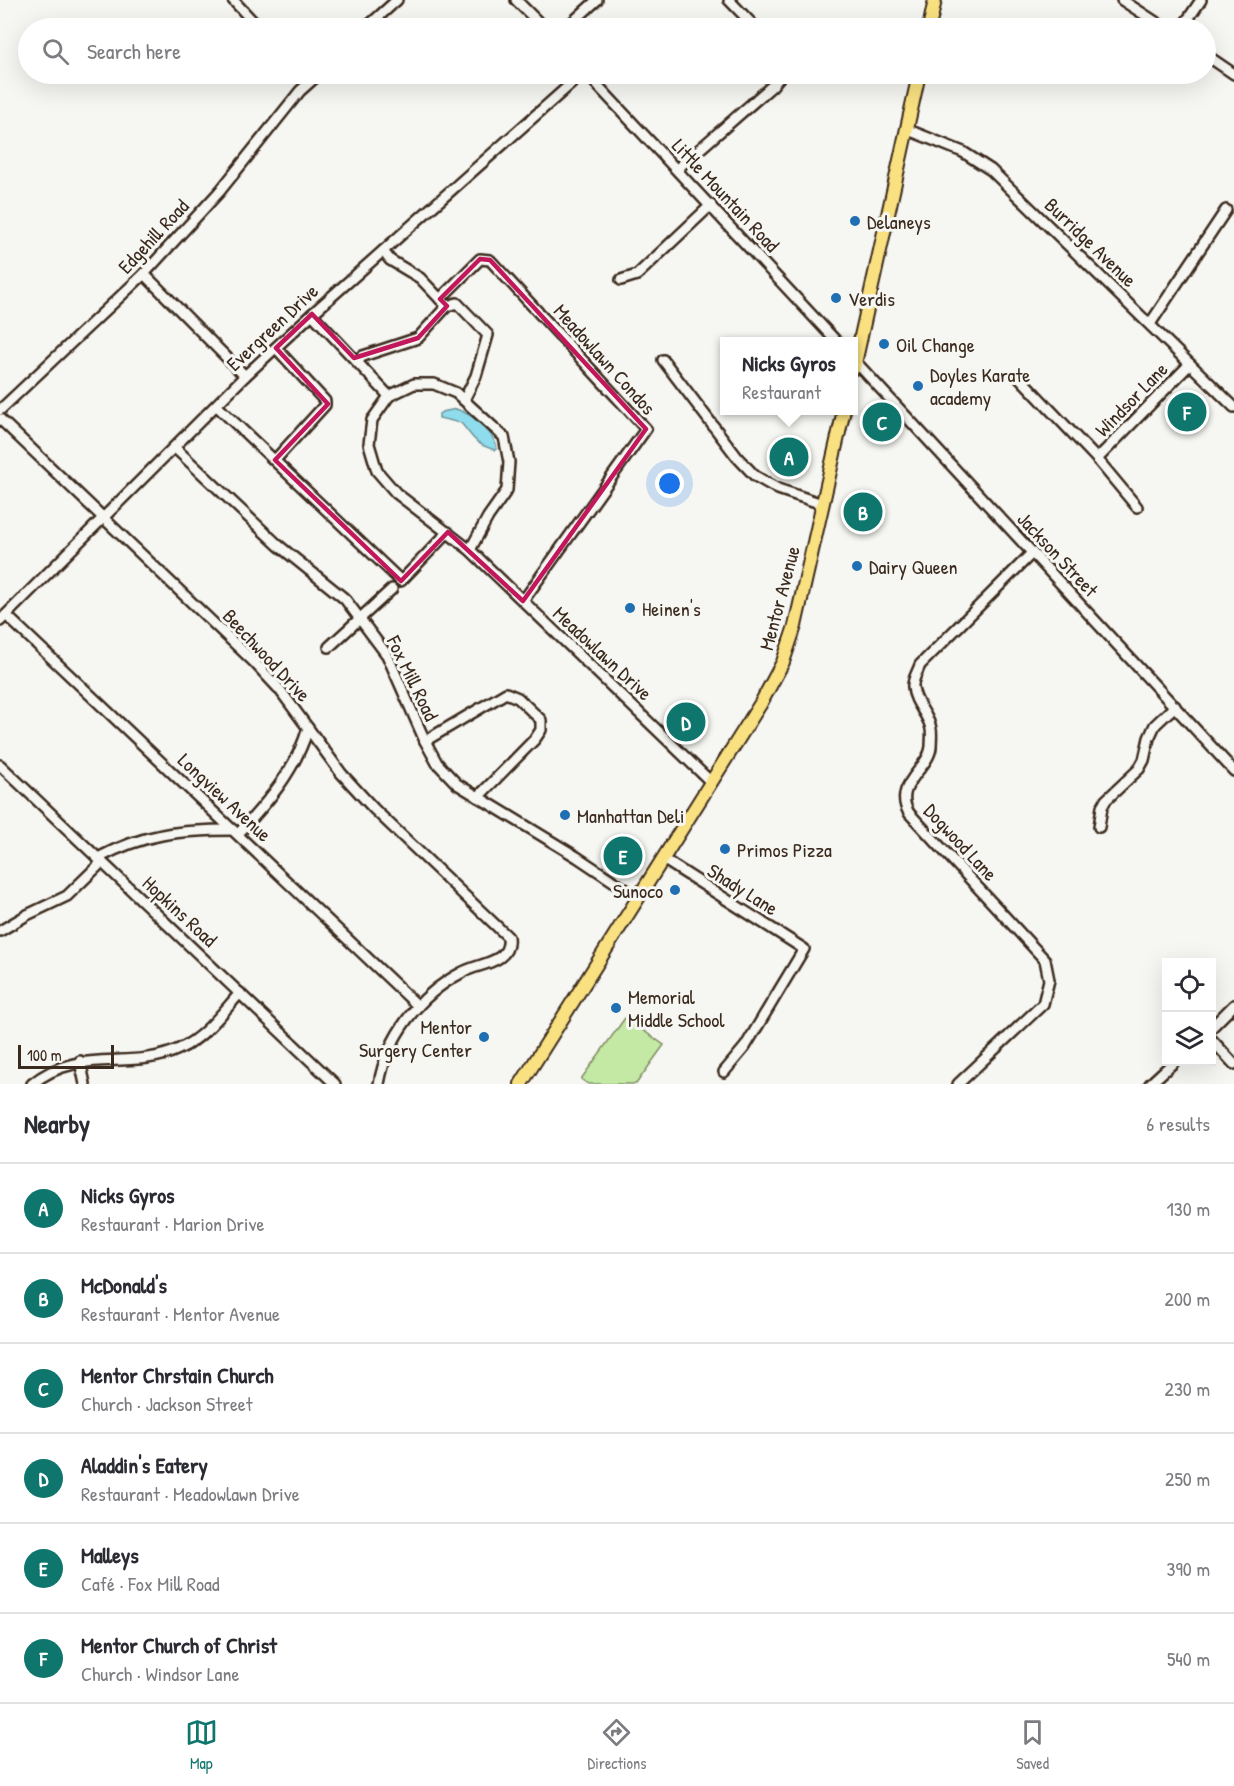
<!DOCTYPE html>
<html lang="en">
<head>
<meta charset="utf-8">
<style>
  :root { --surface:#fff; --page:#f2f2f3; --text:#2b2b33; --muted:#7c7c81; --line:#e1e1e2; --accent:#0f766e }
  body { margin:0; font-family:"Patrick Hand",sans-serif; background:var(--page); color:var(--text) }
  .controls { position:absolute; right:18px; bottom:18px; display:grid; overflow:hidden; border-radius:0px; box-shadow:0 6px 24px #0002 }
  .controls button { width:54px; height:54px; display:grid; place-items:center; padding:0; border:0; border-bottom:2px solid var(--line); background:var(--surface); color:var(--text); font:30px sans-serif }
  .scale { position:absolute; left:18px; bottom:15px; width:96px; box-sizing:border-box; padding-left:6px; border:3px solid #3b2a1e; border-top:0; font-size:16px; line-height:21px; white-space:nowrap; color:#3b2a1e; -webkit-text-stroke:4px #f6f6f2; paint-order:stroke }
  .you { position:absolute; left:670px; top:484px; width:21px; height:21px; margin:-15px; border:4px solid #fff; border-radius:50%; background:#1a73e8; box-shadow:0 0 0 9px #1a73e833 }
  .badge { display:grid; place-items:center; width:39px; height:39px; border-radius:50%; background:var(--accent); color:#fff; font-size:20px; font-weight:700 }
  .pin { position:absolute; translate:-50% -50%; border:3px solid #fff; box-shadow:0 2px 6px #0006 }
  .popup { position:absolute; left:720px; top:337px; width:138px; height:78px; box-sizing:border-box; display:grid; place-content:center; border-radius:0px; background:var(--surface); filter:drop-shadow(0 2px 4px #0005); font-size:20px; white-space:nowrap; color:var(--muted) }
  .popup b { font-size:22px; color:var(--text) }
  .popup::after { content:''; position:absolute; left:50%; top:100%; margin-left:-12px; border:12px solid transparent; border-top-color:var(--surface) }
  .list { margin:0; padding:0; list-style:none }
  h2 { display:flex; justify-content:space-between; align-items:center; height:78px; margin:0; padding:0 24px; font-size:26px }
  h2 small { font-size:20px; font-weight:400; color:var(--muted) }
  .list li { display:grid; grid-template-columns:39px 1fr auto; gap:18px; align-items:center; box-sizing:border-box; height:90px; padding:0 24px; border-top:2px solid var(--line) }
  .list b { display:block; font-size:22px; white-space:nowrap }
  .list p { margin:0; font-size:20px; white-space:nowrap; color:var(--muted) }
  .list em { font-size:20px; font-style:normal; color:var(--muted) }
  .icon { flex:none; width:33px; height:33px; fill:none; stroke:currentColor; stroke-width:2; stroke-linecap:round; stroke-linejoin:round }
  .map { position:relative; flex:none; width:1234px; height:1084px; overflow:hidden }
  .search { position:absolute; background:var(--surface); box-shadow:0 6px 24px #0002; left:18px; right:18px; top:18px; height:66px; display:flex; align-items:center; gap:15px; box-sizing:border-box; padding:0 21px; border-radius:33px; color:var(--muted); font-size:22px }
  .sheet { height:618px; background:var(--surface) }
  nav { display:flex; justify-content:space-around; align-items:center; box-sizing:border-box; height:84px; border-top:2px solid var(--line); background:var(--surface); font-size:16px; color:var(--muted) }
  nav a { display:grid; justify-items:center; gap:3px }
  nav .on { color:var(--accent) }
  .map>svg:first-child { display:block }
</style>
</head>
<body>
<div class="map">
<svg width="1234" height="1084" viewBox="0 0 1234 1084">
  <rect width="100%" height="100%" fill="#f6f6f2"/>
  <filter id="ink" filterUnits="userSpaceOnUse"><feTurbulence type="fractalNoise" baseFrequency=".0167" numOctaves="2"/><feDisplacementMap in="SourceGraphic" scale="12" xChannelSelector="R" yChannelSelector="G"/><feConvolveMatrix kernelMatrix="1 2 1 2 8 2 1 2 1" color-interpolation-filters="sRGB"/></filter>
  <g filter="url(#ink)">
    <polygon fill="#c3e9a4" stroke="#7f8a61" stroke-width="1.5" points="625,1018 664,1045 636,1084 588,1084 581,1079"/>
    <path fill="#8edcec" stroke="#6d959a" stroke-width="1.5" d="M456,409C473,414 493,431 497,448L495,450C473,443 474,438 461,423L439,418V414L442,412Z"/>
    <g fill="none" stroke-linecap="round" stroke-linejoin="round">
      <g stroke="#3b2a1e" stroke-width="14">
        <g id="minor">
          <polyline points="233,0 259,28"/>
          <polyline points="516,0 544,28"/>
          <polyline points="729,0 756,28"/>
          <polyline points="1122,0 1165,28"/>
          <polyline points="366,28 397,0"/>
          <polyline points="566,28 597,0"/>
          <polyline points="1182,28 1201,0"/>
          <polyline points="1206,55 1234,74"/>
          <polyline points="587,74 837,342"/>
          <polyline points="906,129 963,152 991,170 1234,407"/>
          <polyline points="677,169 772,86 782,74"/>
          <polyline points="383,251 390,260 420,278 440,299"/>
          <polyline points="144,274 245,376"/>
          <polyline points="621,280 637,275 711,205"/>
          <polyline points="447,306 457,303 488,335 476,376 464,400"/>
          <polyline points="312,314 389,396"/>
          <polyline points="1150,324 1226,210"/>
          <polyline points="663,360 737,457 755,476 778,489 822,504"/>
          <polyline points="854,360 1234,771"/>
          <polyline points="357,361 363,356 418,338 447,306 440,299 480,259 490,260 646,429 523,601"/>
          <polyline points="1020,378 1097,459 1137,507"/>
          <polyline points="217,406 401,581 448,532"/>
          <polyline points="0,410 144,274 220,191 300,91 319,74"/>
          <path d="M0,419L254,662L280,690L341,773L374,809L508,937C509,945 507,952 500,957C489,965 473,966 461,973C419,995 387,1037 379,1084"/>
          <polyline points="175,448 278,545 345,599 387,655 425,741 437,763 457,784 577,857 637,897"/>
          <polyline points="1097,459 1190,364"/>
          <polyline points="275,460 325,405 325,401 276,348"/>
          <polyline points="470,550 488,517 507,490 509,462 504,437 456,393 434,384 414,384 389,396 372,420 369,444 377,471 396,493 470,550 711,782"/>
          <polyline points="6,615 418,1006"/>
          <polyline points="0,621 245,376 312,314 582,74"/>
          <polyline points="329,647 392,589"/>
          <polyline points="425,741 506,693 518,698 541,720 541,730 535,739 478,797"/>
          <polyline points="0,765 335,1084"/>
          <polyline points="1099,827 1102,807 1106,800 1139,769 1144,760 1149,738 1155,725 1175,706"/>
          <path d="M238,834C267,803 296,770 308,728"/>
          <path d="M98,858C145,833 181,830 233,830"/>
          <polyline points="663,859 804,949 745,1047 724,1072"/>
          <polyline points="0,931 27,915 67,896 102,862"/>
          <polyline points="1212,1027 1234,1005"/>
          <polyline points="1212,1040 1234,1064"/>
          <polyline points="80,1061 85,1084"/>
          <path d="M32,1084C79,1045 131,1072 179,1049C204,1038 222,1013 240,993"/>
          <path d="M958,1084L1043,1004L1049,980L1045,960L909,813C892,785 929,769 931,747C931,742 932,734 931,729C929,715 914,703 913,687C912,680 918,671 920,665L1032,553"/>
          <polyline points="1150,1084 1174,1062"/>
        </g>
      </g>
      <g stroke="#3b2a1e" stroke-width="16">
        <g id="major">
          <polyline points="929,28 935,0"/>
          <polyline points="854,368 919,74"/>
          <polyline points="521,1084 761,703 783,662 795,626 844,410"/>
        </g>
      </g>
      <use href="#minor" stroke="#f6f6f2" stroke-width="9"/>
      <use href="#major" stroke="#f9e181" stroke-width="12"/>
    </g>
  </g>
  <path fill="none" stroke="#c2185b" stroke-width="4.5" stroke-linejoin="round" d="M480,259L490,260L646,429L523,601L448,532L401,581L275,460L328,404L276,348L312,314L354,358L418,338L447,306L440,299Z"/>
  <g fill="#1f6fb2" stroke="#f6f6f2" stroke-width="2">
    <circle cx="855" cy="221" r="6"/>
    <circle cx="836" cy="298" r="6"/>
    <circle cx="884" cy="344" r="6"/>
    <circle cx="918" cy="386" r="6"/>
    <circle cx="857" cy="566" r="6"/>
    <circle cx="630" cy="608" r="6"/>
    <circle cx="565" cy="815" r="6"/>
    <circle cx="725" cy="849" r="6"/>
    <circle cx="675" cy="890" r="6"/>
    <circle cx="616" cy="1008" r="6"/>
    <circle cx="484" cy="1037" r="6"/>
  </g>
  <g text-anchor="middle" dominant-baseline="central" stroke-width="6" stroke-linejoin="round" paint-order="stroke">
    <g font-size="20" fill="#3b2a1e" stroke="#f6f6f2">
      <text transform="translate(726 195) rotate(47)">Little Mountain Road</text>
      <text transform="translate(153 236) rotate(-47)">Edgehill Road</text>
      <text transform="translate(1091 242) rotate(44)">Burridge Avenue</text>
      <text transform="translate(272 327) rotate(-43)">Evergreen Drive</text>
      <text transform="translate(605 359) rotate(48)">Meadowlawn Condos</text>
      <text transform="translate(1131 399) rotate(-46)">Windsor Lane</text>
      <text transform="translate(1058 554) rotate(47)">Jackson Street</text>
      <text transform="translate(779 598) rotate(-75)">Mentor Avenue</text>
      <text transform="translate(603 653) rotate(43)">Meadowlawn Drive</text>
      <text transform="translate(267 655) rotate(47)">Beechwood Drive</text>
      <text transform="translate(413 678) rotate(64)">Fox Mill Road</text>
      <text transform="translate(225 797) rotate(43)">Longview Avenue</text>
      <text transform="translate(961 842) rotate(47)">Dogwood Lane</text>
      <text transform="translate(743 889) rotate(32)">Shady Lane</text>
      <text transform="translate(180 911) rotate(43)">Hopkins Road</text>
    </g>
    <g font-size="20" fill="#3b2a1e" stroke="#f6f6f2" text-anchor="start">
      <text x="867" y="221">Delaneys</text>
      <text x="848" y="298">Verdis</text>
      <text x="896" y="344">Oil Change</text>
      <text x="930" y="374">Doyles Karate<tspan x="930" dy="23">academy</tspan></text>
      <text x="869" y="566">Dairy Queen</text>
      <text x="642" y="608">Heinen's</text>
      <text x="577" y="815">Manhattan Deli</text>
      <text x="737" y="849">Primos Pizza</text>
      <text x="663" y="890" text-anchor="end">Sunoco</text>
      <text x="628" y="996">Memorial<tspan x="628" dy="23">Middle School</tspan></text>
      <text x="472" y="1026" text-anchor="end">Mentor<tspan x="472" dy="23">Surgery Center</tspan></text>
    </g>
  </g>
</svg>
<div class="controls">
<button><svg class="icon" aria-label="locate" viewBox="0 0 24 24"><circle cx="12" cy="12" r="6"/><path d="M12 2v4M12 18v4M2 12h4M18 12h4"/></svg></button>
<button><svg class="icon" aria-label="layers" viewBox="0 0 24 24"><path d="M12 4l9 5-9 5-9-5zM3 14l9 5 9-5"/></svg></button>
</div>
<div class="scale">100 m</div>
<div class="you"></div>
<div class="pin badge" style="left:789px;top:457px">A</div>
<div class="popup"><b>Nicks Gyros</b>Restaurant</div>
<div class="pin badge" style="left:863px;top:512px">B</div>
<div class="pin badge" style="left:882px;top:422px">C</div>
<div class="pin badge" style="left:686px;top:722px">D</div>
<div class="pin badge" style="left:623px;top:856px">E</div>
<div class="pin badge" style="left:1187px;top:412px">F</div>
<div class="search"><svg class="icon" aria-label="search" viewBox="0 0 24 24"><circle cx="10" cy="10" r="6"/><path d="M15 15l6 6"/></svg>Search here</div>
</div>
<section class="sheet">
<h2>Nearby<small>6 results</small></h2>
<ul class="list">
<li><span class="badge">A</span><div><b>Nicks Gyros</b><p>Restaurant · Marion Drive</p></div><em>130 m</em></li>
<li><span class="badge">B</span><div><b>McDonald's</b><p>Restaurant · Mentor Avenue</p></div><em>200 m</em></li>
<li><span class="badge">C</span><div><b>Mentor Chrstain Church</b><p>Church · Jackson Street</p></div><em>230 m</em></li>
<li><span class="badge">D</span><div><b>Aladdin's Eatery</b><p>Restaurant · Meadowlawn Drive</p></div><em>250 m</em></li>
<li><span class="badge">E</span><div><b>Malleys</b><p>Café · Fox Mill Road</p></div><em>390 m</em></li>
<li><span class="badge">F</span><div><b>Mentor Church of Christ</b><p>Church · Windsor Lane</p></div><em>540 m</em></li>
</ul>
</section>
<nav>
<a class="on"><svg class="icon" aria-label="map" viewBox="0 0 24 24"><path d="M3 6l6-2 6 2 6-2v14l-6 2-6-2-6 2zM9 4v14M15 6v14"/></svg>Map</a>
<a><svg class="icon" aria-label="directions" viewBox="0 0 24 24"><path d="M12 3l9 9-9 9-9-9zM9 14v-3h6M13 9l2 2-2 2"/></svg>Directions</a>
<a><svg class="icon" aria-label="saved" viewBox="0 0 24 24"><path d="M7 4h10v16l-5-4-5 4z"/></svg>Saved</a>
</nav>
</body>
</html>
